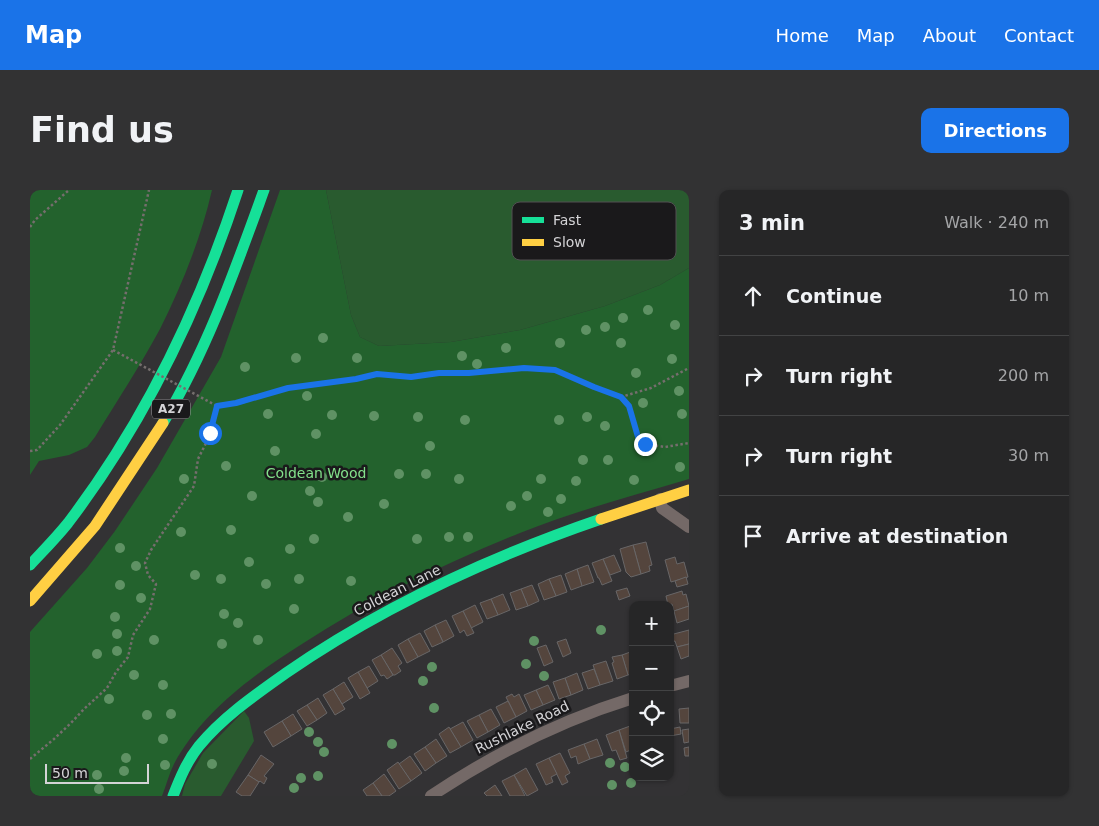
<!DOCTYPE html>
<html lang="en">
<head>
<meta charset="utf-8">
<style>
  :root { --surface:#262627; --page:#323233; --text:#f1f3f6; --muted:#a4a5a7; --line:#424344; --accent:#1a73e8 }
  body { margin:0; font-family:"DejaVu Sans",sans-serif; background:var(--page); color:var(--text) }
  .controls { position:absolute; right:15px; bottom:15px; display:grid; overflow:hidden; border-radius:10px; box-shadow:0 1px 4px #0004 }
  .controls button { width:45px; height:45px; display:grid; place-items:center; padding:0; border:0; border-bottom:1px solid var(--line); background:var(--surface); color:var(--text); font:25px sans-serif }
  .scale { position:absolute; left:15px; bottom:12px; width:104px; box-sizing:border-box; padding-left:5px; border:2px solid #d4d3d6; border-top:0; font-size:14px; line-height:18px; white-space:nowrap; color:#d4d3d6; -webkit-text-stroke:4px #1a191b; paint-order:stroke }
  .stop { position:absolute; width:15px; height:15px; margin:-11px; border:4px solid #1a73e8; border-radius:50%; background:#fff }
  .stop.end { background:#1a73e8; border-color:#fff; box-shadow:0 1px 5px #0008 }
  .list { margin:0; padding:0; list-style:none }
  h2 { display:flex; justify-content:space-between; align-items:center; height:65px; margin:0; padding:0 20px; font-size:21px }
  h2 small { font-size:16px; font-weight:400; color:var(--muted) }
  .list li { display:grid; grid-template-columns:32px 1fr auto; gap:15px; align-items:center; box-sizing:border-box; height:80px; padding:0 20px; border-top:1px solid var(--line) }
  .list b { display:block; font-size:19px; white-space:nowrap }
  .list em { font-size:16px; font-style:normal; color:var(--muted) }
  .icon { flex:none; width:28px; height:28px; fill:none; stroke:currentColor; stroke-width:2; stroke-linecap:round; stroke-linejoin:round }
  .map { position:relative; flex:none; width:659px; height:606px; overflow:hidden; border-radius:10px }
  header { display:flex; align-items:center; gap:30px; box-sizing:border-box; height:70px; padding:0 25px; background:var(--accent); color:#fff }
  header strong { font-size:24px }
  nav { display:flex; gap:28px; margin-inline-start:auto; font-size:18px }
  .intro { display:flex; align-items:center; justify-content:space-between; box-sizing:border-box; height:120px; padding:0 30px }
  h1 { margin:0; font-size:35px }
  .button { padding:12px 22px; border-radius:10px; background:var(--accent); color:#fff; font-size:18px; font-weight:700 }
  main { display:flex; gap:30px; padding:0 30px }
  aside { flex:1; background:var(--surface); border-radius:10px; box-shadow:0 1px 4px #0004 }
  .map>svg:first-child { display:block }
</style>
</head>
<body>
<header>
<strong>Map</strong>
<nav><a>Home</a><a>Map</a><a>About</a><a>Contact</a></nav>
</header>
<div class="intro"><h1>Find us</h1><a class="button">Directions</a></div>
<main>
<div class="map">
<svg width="659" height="606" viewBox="0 0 659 606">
  <rect width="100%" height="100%" fill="#333234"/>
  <g fill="#295b2f">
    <polygon points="296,0 659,0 659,78 630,95 575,116 490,140 421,152 349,156 330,147 321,125"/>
    <polygon points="214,521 219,528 224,551 191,606 152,606 155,594 173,563"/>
  </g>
  <g fill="#23622d">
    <path d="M0,0H182C171,48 152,95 130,139C110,176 87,211 65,247L57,257L39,265L9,271L0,285Z"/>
    <path d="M250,0H296L321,125L330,147L349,156L421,152L490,140L575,116L630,95L659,78V289C602,306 545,321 490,343C415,373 340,410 272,454C223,485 172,522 144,574C139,584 136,596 132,606H0V442L57,378L85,341L127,278L191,167Z"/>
  </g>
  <g fill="#54453d" stroke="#686667">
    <polygon points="616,352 622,375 619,376 620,381 611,384 603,355"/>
    <polygon points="603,355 611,384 601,387 596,382 590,359"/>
    <polygon points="584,365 591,381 580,385 573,369"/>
    <polygon points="645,367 647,374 654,372 658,387 641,392 635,370"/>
    <polygon points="573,369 582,391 572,395 569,388 568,388 562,373"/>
    <polygon points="558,375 564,392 552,396 547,379"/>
    <polygon points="547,379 552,396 541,400 535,384"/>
    <polygon points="531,385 537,402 526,406 519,389"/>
    <polygon points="656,387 658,394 647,397 645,391"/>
    <polygon points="519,389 526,406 514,410 508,394"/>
    <polygon points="502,395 509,411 498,416 491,399"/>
    <polygon points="597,398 600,406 589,410 586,401"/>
    <polygon points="491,399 498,416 486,420 480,403"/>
    <polygon points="652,401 653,405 656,404 659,416 644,421 642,414 638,415 636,406"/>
    <polygon points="473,404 480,420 468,425 461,409"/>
    <polygon points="461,409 468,425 457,429 450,413"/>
    <polygon points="445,415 453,432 441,438 433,421"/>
    <polygon points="659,416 659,429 647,433 644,421"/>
    <polygon points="433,421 444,443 437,446 434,440 430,443 422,426"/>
    <polygon points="416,430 424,446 413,452 405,435"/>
    <polygon points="405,435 413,452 402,457 394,441"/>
    <polygon points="659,440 659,454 647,457 645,451 641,452 640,445"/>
    <polygon points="390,443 400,461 388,467 378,449"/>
    <polygon points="378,449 388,467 377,473 368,455"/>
    <polygon points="536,449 541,463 533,467 527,452"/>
    <polygon points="659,454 659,466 651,469 647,457"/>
    <polygon points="516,455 523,472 514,476 507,458"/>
    <polygon points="362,458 372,473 368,476 371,481 365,485 363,485 351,465"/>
    <polygon points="603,461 603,483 598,485 592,465"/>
    <polygon points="351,465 363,485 357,489 354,485 351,486 342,470"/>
    <polygon points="592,465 598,485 587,489 582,473 584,472 582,467"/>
    <polygon points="576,471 583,491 570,495 563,475"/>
    <polygon points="339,476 348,491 337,498 328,482"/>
    <polygon points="564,479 570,495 558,499 552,483"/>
    <polygon points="328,482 340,503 330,509 318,488"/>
    <polygon points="547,483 553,500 541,505 535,488"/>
    <polygon points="535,488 541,505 529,509 523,492"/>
    <polygon points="314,492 323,507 312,514 303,499"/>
    <polygon points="518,495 525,510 513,515 506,500"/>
    <polygon points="303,499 315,519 305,525 293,505"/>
    <polygon points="506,500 513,515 501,520 494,505"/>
    <polygon points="482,504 484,507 489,504 497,521 486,527 476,507"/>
    <polygon points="288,508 297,523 287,530 277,515"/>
    <polygon points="478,511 486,527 474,533 466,517"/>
    <polygon points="277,515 287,530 277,536 267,521"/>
    <polygon points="659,518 659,533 650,533 649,519"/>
    <polygon points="461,519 470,535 458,542 449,525"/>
    <polygon points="263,524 272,539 261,546 252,531"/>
    <polygon points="449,525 458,542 447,548 437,531"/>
    <polygon points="252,531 261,546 243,557 234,542"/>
    <polygon points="433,532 443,550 431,557 420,539"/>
    <polygon points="603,535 603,559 596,562 589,540"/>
    <polygon points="419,537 431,557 420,563 409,544"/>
    <polygon points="650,537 651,544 640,546 640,539"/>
    <polygon points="659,539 659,552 654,553 652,540"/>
    <polygon points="589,540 597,568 590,570 586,560 582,561 576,545"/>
    <polygon points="406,549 417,566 406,573 395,557"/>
    <polygon points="567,549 573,565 560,569 554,554"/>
    <polygon points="554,554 560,569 548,574 546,566 541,568 538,560"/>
    <polygon points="395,557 406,573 395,581 384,564"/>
    <polygon points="659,557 659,566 655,566 654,558"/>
    <polygon points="530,563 540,583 535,586 538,592 532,595 519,568"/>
    <polygon points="231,565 244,574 234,586 237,588 234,594 230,591 229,592 218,585"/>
    <polygon points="380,566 392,583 381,591 369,574"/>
    <polygon points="519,568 527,584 521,587 523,592 516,595 506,574"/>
    <polygon points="368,572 381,591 369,599 357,580"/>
    <polygon points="496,578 508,600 497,606 484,585"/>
    <polygon points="354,584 366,601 359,606 352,606 343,593"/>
    <polygon points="218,585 229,592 220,606 212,606 206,602"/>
    <polygon points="484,585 492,600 495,606 480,606 472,591"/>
    <polygon points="343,593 352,606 337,606 333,600"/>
    <polygon points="465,595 472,606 457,606 454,603"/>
  </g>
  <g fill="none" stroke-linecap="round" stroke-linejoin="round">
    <g stroke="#756e6d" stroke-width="2.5" stroke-dasharray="2.5 2.5" stroke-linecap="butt">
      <polyline points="0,37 5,30 39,0"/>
      <polyline points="591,207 599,216 608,247 615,254 635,257 659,253"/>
      <polyline points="0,261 7,260 30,235 83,160 119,0"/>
      <polyline points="0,569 24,549 41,533 54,519 77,498 86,482 98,467 103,445 120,419 126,394 118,385 115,373 121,360 164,296 168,269 181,243 187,216 206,213 257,198 326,189 347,184 381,187 409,183 439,183 494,177 525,180 564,197 591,207 621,198 659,178"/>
    </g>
    <g stroke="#746967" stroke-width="12">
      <polyline points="630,309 632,318 659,337"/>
      <polyline points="640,496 659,491"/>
      <path d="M401,606C465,563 529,531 603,508"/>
    </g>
    <g stroke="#16e098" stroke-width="11">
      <path d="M133,233C177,160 205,80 234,0"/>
      <path d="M0,375C13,361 26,348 38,333C114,233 169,119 208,0"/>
      <path d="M143,606C150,588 157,571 169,556C193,527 225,505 256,483C353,416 460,367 571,329"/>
    </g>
    <g stroke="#ffcf43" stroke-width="11">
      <polyline points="571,329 659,300"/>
      <polyline points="0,411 65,336 133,233"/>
    </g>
    <polyline stroke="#756e6d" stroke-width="2.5" stroke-dasharray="2.5 2.5" stroke-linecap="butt" points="83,160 187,216"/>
  </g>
  <g fill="#5f9264">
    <circle cx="618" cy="120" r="5"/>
    <circle cx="593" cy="128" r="5"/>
    <circle cx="645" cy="135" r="5"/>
    <circle cx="575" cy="137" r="5"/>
    <circle cx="556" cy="140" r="5"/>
    <circle cx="293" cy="148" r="5"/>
    <circle cx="530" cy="153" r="5"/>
    <circle cx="591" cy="153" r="5"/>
    <circle cx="476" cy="158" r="5"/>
    <circle cx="432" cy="166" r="5"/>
    <circle cx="266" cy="168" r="5"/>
    <circle cx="327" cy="168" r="5"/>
    <circle cx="642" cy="169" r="5"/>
    <circle cx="447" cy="174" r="5"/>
    <circle cx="215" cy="177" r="5"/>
    <circle cx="606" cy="183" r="5"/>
    <circle cx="649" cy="201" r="5"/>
    <circle cx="277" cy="206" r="5"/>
    <circle cx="613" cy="213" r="5"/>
    <circle cx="238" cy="224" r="5"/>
    <circle cx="652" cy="224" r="5"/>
    <circle cx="302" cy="225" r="5"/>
    <circle cx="344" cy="226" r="5"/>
    <circle cx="388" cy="227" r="5"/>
    <circle cx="557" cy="227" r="5"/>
    <circle cx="435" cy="230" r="5"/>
    <circle cx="529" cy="230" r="5"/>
    <circle cx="575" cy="236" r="5"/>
    <circle cx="286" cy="244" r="5"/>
    <circle cx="400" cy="256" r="5"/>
    <circle cx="245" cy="261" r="5"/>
    <circle cx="553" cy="270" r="5"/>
    <circle cx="578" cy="270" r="5"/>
    <circle cx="196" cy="276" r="5"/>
    <circle cx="650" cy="277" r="5"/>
    <circle cx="369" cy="284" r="5"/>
    <circle cx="396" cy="284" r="5"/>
    <circle cx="292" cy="287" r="5"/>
    <circle cx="154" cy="289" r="5"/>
    <circle cx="429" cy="289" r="5"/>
    <circle cx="511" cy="289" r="5"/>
    <circle cx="604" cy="290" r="5"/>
    <circle cx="546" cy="291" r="5"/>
    <circle cx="280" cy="301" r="5"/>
    <circle cx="222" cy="306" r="5"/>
    <circle cx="497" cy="306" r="5"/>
    <circle cx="531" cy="309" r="5"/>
    <circle cx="288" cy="312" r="5"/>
    <circle cx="354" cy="314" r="5"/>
    <circle cx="481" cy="316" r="5"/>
    <circle cx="518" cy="322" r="5"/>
    <circle cx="318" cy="327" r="5"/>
    <circle cx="201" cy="340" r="5"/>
    <circle cx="151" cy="342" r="5"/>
    <circle cx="419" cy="347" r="5"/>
    <circle cx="438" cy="347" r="5"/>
    <circle cx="284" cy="349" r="5"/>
    <circle cx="387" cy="349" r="5"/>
    <circle cx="90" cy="358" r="5"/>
    <circle cx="260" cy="359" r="5"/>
    <circle cx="219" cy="372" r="5"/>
    <circle cx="106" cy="376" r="5"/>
    <circle cx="165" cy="385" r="5"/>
    <circle cx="191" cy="389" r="5"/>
    <circle cx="269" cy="389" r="5"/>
    <circle cx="321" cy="391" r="5"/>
    <circle cx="236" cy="394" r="5"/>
    <circle cx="90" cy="395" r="5"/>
    <circle cx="111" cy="408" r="5"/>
    <circle cx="264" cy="419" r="5"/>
    <circle cx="194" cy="424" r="5"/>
    <circle cx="85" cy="427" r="5"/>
    <circle cx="208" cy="433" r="5"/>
    <circle cx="571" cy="440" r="5"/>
    <circle cx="87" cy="444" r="5"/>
    <circle cx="124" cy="450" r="5"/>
    <circle cx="228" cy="450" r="5"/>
    <circle cx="504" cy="451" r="5"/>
    <circle cx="192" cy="454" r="5"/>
    <circle cx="87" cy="461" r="5"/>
    <circle cx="67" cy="464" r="5"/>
    <circle cx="496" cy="474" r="5"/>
    <circle cx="402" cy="477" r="5"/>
    <circle cx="104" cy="485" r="5"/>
    <circle cx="514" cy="486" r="5"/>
    <circle cx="393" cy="491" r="5"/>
    <circle cx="133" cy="495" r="5"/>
    <circle cx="79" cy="509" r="5"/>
    <circle cx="404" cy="518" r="5"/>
    <circle cx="141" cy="524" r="5"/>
    <circle cx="117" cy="525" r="5"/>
    <circle cx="279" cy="542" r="5"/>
    <circle cx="133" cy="549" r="5"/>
    <circle cx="288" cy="552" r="5"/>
    <circle cx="362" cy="554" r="5"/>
    <circle cx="294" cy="562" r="5"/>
    <circle cx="96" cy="568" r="5"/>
    <circle cx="580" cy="573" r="5"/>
    <circle cx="182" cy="574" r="5"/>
    <circle cx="135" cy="575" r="5"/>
    <circle cx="595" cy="577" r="5"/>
    <circle cx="94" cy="581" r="5"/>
    <circle cx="67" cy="585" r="5"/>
    <circle cx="288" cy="586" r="5"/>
    <circle cx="271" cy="588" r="5"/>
    <circle cx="601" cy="593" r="5"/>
    <circle cx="582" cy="595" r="5"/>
    <circle cx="264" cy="598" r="5"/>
    <circle cx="69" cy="599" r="5"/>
  </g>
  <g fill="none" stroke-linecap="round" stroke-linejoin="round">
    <polyline stroke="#1a73e8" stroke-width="6" points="180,243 187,216 206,213 258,198 326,189 347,184 381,187 409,183 439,183 494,178 525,180 564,197 591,207 599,216 608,247 615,254"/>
  </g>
  <g text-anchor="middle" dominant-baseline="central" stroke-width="5" stroke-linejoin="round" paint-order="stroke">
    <rect fill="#1a191b" stroke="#9c9b9e" stroke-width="1" x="122" y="209.5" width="38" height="19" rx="4"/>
    <g font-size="12" font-weight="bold" fill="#d4d3d6">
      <text x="141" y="219">A27</text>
    </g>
    <g font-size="14" fill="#83e18b" stroke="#1a191b">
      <text x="286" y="283">Coldean Wood</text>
    </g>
    <g font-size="14" fill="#d4d3d6" stroke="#1a191b">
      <text transform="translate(367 400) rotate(-27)">Coldean Lane</text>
      <text transform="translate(492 537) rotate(-26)">Rushlake Road</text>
    </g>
  </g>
  <rect x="482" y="12" width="164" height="58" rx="8" fill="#1a191b" stroke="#525153" stroke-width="1"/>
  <rect x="492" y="27" width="22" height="6" fill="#16e098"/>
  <rect x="492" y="49" width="22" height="7" fill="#ffcf43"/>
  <g font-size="14" fill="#d4d3d6">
    <text x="523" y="35">Fast</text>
    <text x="523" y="57">Slow</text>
  </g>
</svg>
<div class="controls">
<button>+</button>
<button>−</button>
<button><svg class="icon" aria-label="locate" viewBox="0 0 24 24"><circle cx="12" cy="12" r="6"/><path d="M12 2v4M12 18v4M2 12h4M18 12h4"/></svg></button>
<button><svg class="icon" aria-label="layers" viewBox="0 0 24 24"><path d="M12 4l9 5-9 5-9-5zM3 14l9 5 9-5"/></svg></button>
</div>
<div class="scale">50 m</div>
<div class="stop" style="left:180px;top:243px"></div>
<div class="stop end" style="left:615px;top:254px"></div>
</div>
<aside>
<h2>3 min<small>Walk · 240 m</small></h2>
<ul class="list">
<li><svg class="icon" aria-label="ahead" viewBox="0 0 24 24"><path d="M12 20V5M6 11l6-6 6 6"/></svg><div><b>Continue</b></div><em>10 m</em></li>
<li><svg class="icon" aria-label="right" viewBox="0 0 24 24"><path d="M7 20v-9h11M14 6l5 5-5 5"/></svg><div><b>Turn right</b></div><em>200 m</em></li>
<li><svg class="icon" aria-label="right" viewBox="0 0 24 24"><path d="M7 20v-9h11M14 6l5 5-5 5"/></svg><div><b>Turn right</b></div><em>30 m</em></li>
<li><svg class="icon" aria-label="arrive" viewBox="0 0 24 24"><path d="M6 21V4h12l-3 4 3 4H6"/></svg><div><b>Arrive at destination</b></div></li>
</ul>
</aside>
</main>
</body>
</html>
